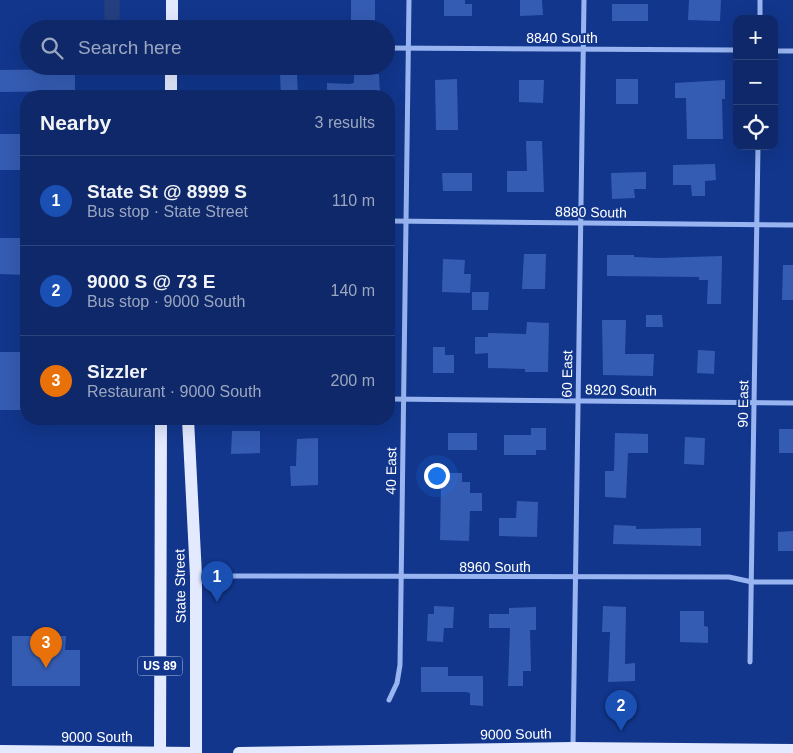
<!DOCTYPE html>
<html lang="en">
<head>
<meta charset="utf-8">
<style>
  :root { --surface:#0e2869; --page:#17306f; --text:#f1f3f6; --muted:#9ba6c0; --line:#2e447d; --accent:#bca0f2 }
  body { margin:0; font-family:Arial,sans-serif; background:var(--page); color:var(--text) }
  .controls { position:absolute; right:15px; top:15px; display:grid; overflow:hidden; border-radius:10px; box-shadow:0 5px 20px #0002 }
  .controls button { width:45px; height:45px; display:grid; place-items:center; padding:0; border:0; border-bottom:1px solid var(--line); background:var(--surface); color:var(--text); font:25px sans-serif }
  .you { position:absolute; left:436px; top:475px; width:18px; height:18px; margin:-12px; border:4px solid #fff; border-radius:50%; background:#1a73e8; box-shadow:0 0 0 8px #1a73e833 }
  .badge { display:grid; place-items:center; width:32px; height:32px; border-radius:50%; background:var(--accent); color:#fff; font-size:16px; font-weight:700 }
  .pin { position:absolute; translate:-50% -41px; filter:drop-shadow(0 1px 2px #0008) }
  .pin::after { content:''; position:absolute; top:26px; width:18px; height:15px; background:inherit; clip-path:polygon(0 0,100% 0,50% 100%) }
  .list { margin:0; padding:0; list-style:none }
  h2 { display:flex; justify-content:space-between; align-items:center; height:65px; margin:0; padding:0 20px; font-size:21px }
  h2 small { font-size:16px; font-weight:400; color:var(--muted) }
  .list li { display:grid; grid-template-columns:32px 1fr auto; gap:15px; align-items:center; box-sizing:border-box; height:90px; padding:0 20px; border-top:1px solid var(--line) }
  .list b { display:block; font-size:19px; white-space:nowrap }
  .list p { margin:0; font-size:16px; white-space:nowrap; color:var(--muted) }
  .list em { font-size:16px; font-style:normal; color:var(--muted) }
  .icon { flex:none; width:28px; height:28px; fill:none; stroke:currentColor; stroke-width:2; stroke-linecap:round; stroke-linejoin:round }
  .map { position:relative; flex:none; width:793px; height:753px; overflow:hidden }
  .search { position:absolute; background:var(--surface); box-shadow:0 5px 20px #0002; left:20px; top:20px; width:375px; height:55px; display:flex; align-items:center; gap:12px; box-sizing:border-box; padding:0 18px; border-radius:28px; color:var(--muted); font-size:19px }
  .panel { position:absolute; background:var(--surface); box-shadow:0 5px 20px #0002; left:20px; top:90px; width:375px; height:335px; border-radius:20px }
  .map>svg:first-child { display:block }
</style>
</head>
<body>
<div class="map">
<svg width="793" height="753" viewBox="0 0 793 753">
  <rect width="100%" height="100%" fill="#12368c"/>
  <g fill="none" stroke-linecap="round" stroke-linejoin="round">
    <polyline stroke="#243e7f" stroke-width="15" points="112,0 112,29"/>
  </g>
  <g fill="#355cb3">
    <rect x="351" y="0" width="24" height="20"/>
    <polygon points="444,0 465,0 465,4 472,4 472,16 444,16"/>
    <polygon points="520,0 542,0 543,15 520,16"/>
    <polygon points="689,0 721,0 720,21 688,20"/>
    <rect x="612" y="4" width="36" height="17"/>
    <polygon points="75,69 75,91 0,92 0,70"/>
    <polygon points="379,74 380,96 327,96 327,83 349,84 354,83 354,75"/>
    <polygon points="280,75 297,75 298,96 281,96"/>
    <polygon points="457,79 458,130 436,130 435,80"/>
    <rect x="616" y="79" width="22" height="25"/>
    <polygon points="519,80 544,80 543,103 519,102"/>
    <polygon points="725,80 725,99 722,99 723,139 687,139 686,98 675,98 675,83"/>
    <rect x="0" y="134" width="26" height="36"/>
    <polygon points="526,141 542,141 544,192 507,192 507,171 527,171"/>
    <polygon points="715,164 716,180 705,181 705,196 692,196 691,185 673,185 673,165"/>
    <polygon points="646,172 646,189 634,189 635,198 612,199 611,173"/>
    <polygon points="442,173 472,173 472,191 443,191"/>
    <polygon points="0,238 26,238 26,275 0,274"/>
    <polygon points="524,254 546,254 545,289 522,289"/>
    <polygon points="607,255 634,255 634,257 659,258 722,256 721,304 707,304 708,280 699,280 699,277 607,276"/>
    <polygon points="443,259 465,260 464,274 471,274 470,293 442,292"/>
    <polygon points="783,265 793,265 793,300 782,300"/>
    <polygon points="472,292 489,292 488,310 472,310"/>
    <polygon points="646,315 662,315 663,327 646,327"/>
    <polygon points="602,320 626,320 625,354 654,354 653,376 603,375"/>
    <polygon points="527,322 549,323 548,372 525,372 525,369 488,368 488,353 475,354 475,337 488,337 488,333 526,334"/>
    <polygon points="433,347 445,347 445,355 454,355 454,373 433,373"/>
    <polygon points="698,350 715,351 714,374 697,373"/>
    <rect x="0" y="352" width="26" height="58"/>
    <polygon points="531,428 546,428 546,450 536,450 536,455 504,455 504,435 531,435"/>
    <rect x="779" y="429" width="14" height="24"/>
    <polygon points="232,431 260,431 260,453 231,454"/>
    <rect x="448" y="433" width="29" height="17"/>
    <polygon points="615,433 648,434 648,453 628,453 626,498 605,497 605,471 614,471"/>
    <polygon points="685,437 705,438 704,465 684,464"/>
    <polygon points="318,438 318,485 291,486 290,466 296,466 297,439"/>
    <polygon points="438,473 462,473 462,482 470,482 470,493 482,493 482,511 470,511 469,541 440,540 441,485 438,485"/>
    <polygon points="517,501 538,502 537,537 499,536 499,518 516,518"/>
    <polygon points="614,525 636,526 636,529 701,528 701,546 613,544"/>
    <polygon points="793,531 793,551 778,551 778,532"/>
    <polygon points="434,606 454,607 453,628 444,628 443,642 427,641 428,614 434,614"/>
    <polygon points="603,606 626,607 625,664 635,663 635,681 608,682 610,632 602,632"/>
    <polygon points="536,607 536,630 530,630 531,671 523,671 523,686 508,686 510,628 489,628 489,614 509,614 509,608"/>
    <polygon points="680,611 704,611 704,626 708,627 708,643 680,642"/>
    <polygon points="12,636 66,636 65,650 80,650 80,686 12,686"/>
    <polygon points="421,667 448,667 448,676 483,676 483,706 470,705 470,693 466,692 421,692"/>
  </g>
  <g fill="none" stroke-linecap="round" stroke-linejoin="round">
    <g stroke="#99b5f1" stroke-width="5">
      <polyline points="760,19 760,0"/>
      <polyline points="386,48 737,50"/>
      <polyline points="774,51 793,51"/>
      <polyline points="389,221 793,225"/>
      <polyline points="389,399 793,403"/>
      <polyline points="197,576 729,577 752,582 793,582"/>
      <polyline points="750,662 758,146"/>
      <polyline points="389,700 397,683 400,665 409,0"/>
      <polyline points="573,747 584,0"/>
    </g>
    <g stroke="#e3eaff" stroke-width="12">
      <polyline points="172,29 172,0"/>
      <polyline points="171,96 171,66"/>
      <polyline points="188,419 196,576 196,753"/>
      <polyline points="0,751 194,753"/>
      <polyline points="160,753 161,419"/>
      <polyline points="239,753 573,748 793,750"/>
    </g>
  </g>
  <g text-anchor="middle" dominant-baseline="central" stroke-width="4" stroke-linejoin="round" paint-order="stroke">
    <rect fill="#12368c" stroke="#b8c3dc" stroke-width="1" x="137.5" y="656.5" width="45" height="19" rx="4"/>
    <g font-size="12" font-weight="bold" fill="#fff">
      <text x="160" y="666">US 89</text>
    </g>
    <g font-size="14" fill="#fff" stroke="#12368c">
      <text x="562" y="38">8840 South</text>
      <text transform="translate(591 212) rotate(1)">8880 South</text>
      <text transform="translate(567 374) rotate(-89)">60 East</text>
      <text transform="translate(621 390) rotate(1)">8920 South</text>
      <text transform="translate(743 404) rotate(-89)">90 East</text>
      <text transform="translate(391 471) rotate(-89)">40 East</text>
      <text x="495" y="567">8960 South</text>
      <text transform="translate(180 586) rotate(-91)">State Street</text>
      <text transform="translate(516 734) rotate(-1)">9000 South</text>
      <text x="97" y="737">9000 South</text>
    </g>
  </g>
</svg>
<div class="controls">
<button>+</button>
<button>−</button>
<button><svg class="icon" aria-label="locate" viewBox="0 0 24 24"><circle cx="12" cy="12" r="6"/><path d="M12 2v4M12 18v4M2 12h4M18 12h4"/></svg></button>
</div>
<div class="you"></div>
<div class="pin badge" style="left:217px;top:602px;background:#1a4fb4">1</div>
<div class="pin badge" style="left:621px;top:731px;background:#1a4fb4">2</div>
<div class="pin badge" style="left:46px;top:668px;background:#e8710a">3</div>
<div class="search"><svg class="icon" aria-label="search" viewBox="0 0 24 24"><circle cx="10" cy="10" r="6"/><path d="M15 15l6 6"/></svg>Search here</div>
<section class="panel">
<h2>Nearby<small>3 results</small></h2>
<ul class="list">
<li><span class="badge" style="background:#1a4fb4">1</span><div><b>State St @ 8999 S</b><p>Bus stop · State Street</p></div><em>110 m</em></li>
<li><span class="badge" style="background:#1a4fb4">2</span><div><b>9000 S @ 73 E</b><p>Bus stop · 9000 South</p></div><em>140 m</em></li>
<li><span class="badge" style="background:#e8710a">3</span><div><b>Sizzler</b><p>Restaurant · 9000 South</p></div><em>200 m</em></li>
</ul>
</section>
</div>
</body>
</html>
